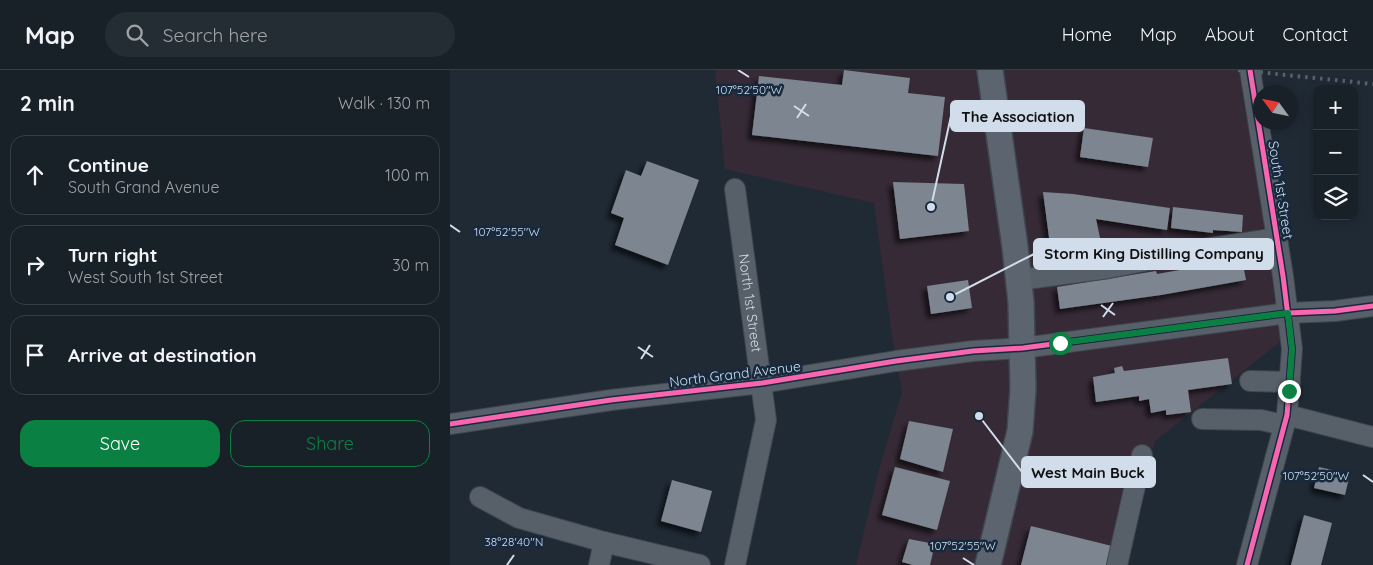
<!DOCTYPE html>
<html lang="en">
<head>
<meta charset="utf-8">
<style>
  :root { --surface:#182028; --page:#252d34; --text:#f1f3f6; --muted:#9fa3a8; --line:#363e45; --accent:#0b8043 }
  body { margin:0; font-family:Quicksand,sans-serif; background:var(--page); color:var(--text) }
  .controls { position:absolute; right:15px; top:15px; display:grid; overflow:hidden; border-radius:10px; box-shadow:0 2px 12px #0003 }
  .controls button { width:45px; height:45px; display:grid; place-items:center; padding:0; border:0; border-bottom:1px solid var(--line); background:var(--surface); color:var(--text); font:25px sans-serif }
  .compass { position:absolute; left:803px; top:15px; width:45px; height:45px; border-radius:50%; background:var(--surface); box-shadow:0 2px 12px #0003; rotate:303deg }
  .stop { position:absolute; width:15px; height:15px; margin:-11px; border:4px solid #0b8043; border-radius:50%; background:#fff }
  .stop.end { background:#0b8043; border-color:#fff; box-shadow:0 1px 5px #0008 }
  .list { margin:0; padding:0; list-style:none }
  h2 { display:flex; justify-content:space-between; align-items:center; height:65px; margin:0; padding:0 20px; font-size:21px }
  h2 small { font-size:16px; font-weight:400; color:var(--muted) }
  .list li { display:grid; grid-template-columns:32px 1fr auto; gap:15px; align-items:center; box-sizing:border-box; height:80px; margin:0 10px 10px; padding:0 10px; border:1px solid var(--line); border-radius:15px }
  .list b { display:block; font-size:19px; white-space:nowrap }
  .list p { margin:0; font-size:16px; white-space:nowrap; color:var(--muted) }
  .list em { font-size:16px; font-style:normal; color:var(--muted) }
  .actions { display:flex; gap:10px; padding:15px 20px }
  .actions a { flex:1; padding:11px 0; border:1px solid var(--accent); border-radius:15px; text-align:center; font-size:18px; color:var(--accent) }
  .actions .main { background:var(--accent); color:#fff }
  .icon { flex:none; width:28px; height:28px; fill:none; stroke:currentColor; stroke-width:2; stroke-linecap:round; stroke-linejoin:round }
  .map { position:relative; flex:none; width:923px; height:495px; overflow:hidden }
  header { display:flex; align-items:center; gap:30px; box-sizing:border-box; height:70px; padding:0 25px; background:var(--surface); border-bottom:1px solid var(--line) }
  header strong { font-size:24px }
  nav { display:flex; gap:28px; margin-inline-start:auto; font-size:18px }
  .search { width:350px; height:45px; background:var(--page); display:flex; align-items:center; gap:12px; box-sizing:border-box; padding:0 18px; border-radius:28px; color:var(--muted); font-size:19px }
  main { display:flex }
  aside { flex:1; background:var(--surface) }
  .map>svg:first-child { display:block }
</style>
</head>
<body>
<header>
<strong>Map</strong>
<div class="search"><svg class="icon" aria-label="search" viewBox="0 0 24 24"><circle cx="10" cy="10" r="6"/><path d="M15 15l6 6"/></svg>Search here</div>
<nav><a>Home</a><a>Map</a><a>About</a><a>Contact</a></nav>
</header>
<main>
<aside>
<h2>2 min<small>Walk · 130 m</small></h2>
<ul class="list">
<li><svg class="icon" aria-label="ahead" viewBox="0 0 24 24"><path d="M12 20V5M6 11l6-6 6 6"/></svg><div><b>Continue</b><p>South Grand Avenue</p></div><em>100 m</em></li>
<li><svg class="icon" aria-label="right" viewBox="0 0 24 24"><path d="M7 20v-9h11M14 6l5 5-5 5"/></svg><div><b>Turn right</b><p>West South 1st Street</p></div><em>30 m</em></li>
<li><svg class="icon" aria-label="arrive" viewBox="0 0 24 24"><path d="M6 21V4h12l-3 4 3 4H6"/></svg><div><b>Arrive at destination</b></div></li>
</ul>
<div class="actions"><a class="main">Save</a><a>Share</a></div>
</aside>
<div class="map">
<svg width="923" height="495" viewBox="0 0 923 495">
  <defs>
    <filter id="shadow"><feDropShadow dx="-4.5" dy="4.5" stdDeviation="2.5" flood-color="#0009"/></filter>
  </defs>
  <rect width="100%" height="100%" fill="#202a35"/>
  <polygon fill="#362a36" points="265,0 805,0 831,271 705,371 670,495 406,495 428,403 452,322 442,266 424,133 275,99"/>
  <g fill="#7c8590" filter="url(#shadow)">
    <polygon points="394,0 460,8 458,23 495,27 488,86 302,65 309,6 392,15"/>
    <polygon points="634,58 703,68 698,97 630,87"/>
    <polygon points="197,91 249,110 218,195 165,175 174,148 161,143 176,100 191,106"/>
    <polygon points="443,112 514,114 519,161 450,169"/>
    <polygon points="593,122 623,124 720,138 717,160 646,149 655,191 603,197"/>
    <polygon points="723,137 793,145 792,162 763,160 763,163 721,158"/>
    <polygon points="792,189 796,210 711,225 610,239 607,217 706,201 707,204"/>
    <polygon points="518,210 522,238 481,244 477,216"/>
    <polygon points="778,288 782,314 738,320 741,342 716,345 716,340 701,343 699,329 689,331 689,326 646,332 643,307 665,303 664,298 672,296 674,301"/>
    <polygon points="459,351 503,359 493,402 450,389"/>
    <polygon points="445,397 500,411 487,460 432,445"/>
    <polygon points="869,397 900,404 895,425 864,418"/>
    <polygon points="222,410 262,421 251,462 211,451"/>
    <polygon points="854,445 882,453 871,495 841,495"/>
    <polygon points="581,456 666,477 662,495 571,495"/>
    <polygon points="459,469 485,474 480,495 463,495 452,492"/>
  </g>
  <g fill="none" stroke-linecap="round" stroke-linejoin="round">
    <g stroke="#3f4751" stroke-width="22">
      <g id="minor">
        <path id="s1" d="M285,119L316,350L285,495"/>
        <polyline points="569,210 659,198 748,180 827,168"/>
        <polyline points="800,311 840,312"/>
        <polyline points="837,345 923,367"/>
        <polyline points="752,349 811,350 834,355"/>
        <polyline points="0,354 161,330 312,313 446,291 523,281 573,278 838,243 885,241 923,236"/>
        <polyline points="30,427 69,448 154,472 250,495"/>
        <polyline points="149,495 154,472"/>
        <polyline points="667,495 692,385"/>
        <polyline points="797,495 837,345 842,279 833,206 800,0"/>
      </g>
    </g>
    <g stroke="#3f4751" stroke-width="28">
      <polyline id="major" points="538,495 570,361 573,319 571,232 565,177 540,0"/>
    </g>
    <use href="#minor" stroke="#576068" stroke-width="20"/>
    <use href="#major" stroke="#5c6470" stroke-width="25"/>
    <polyline stroke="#59616a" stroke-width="4" stroke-dasharray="2.5 5" stroke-linecap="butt" points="788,0 923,14"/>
    <g stroke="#17293e" stroke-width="8">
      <g id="cycleway">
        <polyline points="0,354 161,330 312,313 446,291 523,281 573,278 838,243 885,241 923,236"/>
        <polyline points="797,495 837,345 842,279 833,206 800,0"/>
      </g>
    </g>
    <use href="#cycleway" stroke="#f766af" stroke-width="5"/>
  </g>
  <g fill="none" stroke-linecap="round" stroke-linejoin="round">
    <polyline stroke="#0b8043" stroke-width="6" points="610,273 838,243 842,279 839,321"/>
  </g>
  <path fill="none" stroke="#d1ddeb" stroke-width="2" d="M288,0L299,7M344,36L359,46M347,48L356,34M0,155L10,162M651,235L665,245M653,247L663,233M188,277L203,287M191,289L200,275M913,405L923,412M513,488L524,495M57,495L64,485"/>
  <g text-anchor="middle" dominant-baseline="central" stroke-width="5" stroke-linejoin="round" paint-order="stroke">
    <g font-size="14" fill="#d1ddeb" stroke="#17293e">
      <text transform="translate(831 120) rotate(81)">South 1st Street</text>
      <text stroke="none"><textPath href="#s1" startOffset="115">North 1st Street</textPath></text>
      <text transform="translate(285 304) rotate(-7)">North Grand Avenue</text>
    </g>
  </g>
  <g font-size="12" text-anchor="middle" fill="#d1ddeb" stroke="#17293e" stroke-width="5" stroke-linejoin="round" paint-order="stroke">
    <text x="299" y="24">107°52'50"W</text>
    <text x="57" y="166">107°52'55"W</text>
    <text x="866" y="410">107°52'50"W</text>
    <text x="64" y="476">38°28'40"N</text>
    <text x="513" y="480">107°52'55"W</text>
  </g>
  <path fill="none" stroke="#d1ddeb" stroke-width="2" d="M481 137L501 46M500 227L584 184M529 346L572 402"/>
  <g fill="#d1ddeb" stroke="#17293e" stroke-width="2">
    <circle cx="481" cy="137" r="5"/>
    <circle cx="500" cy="227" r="5"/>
    <circle cx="529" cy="346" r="5"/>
  </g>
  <g fill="#d1ddeb" stroke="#d1ddeb" stroke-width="2">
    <rect x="501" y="31" width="133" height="30" rx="5"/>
    <rect x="584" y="169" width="239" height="30" rx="5"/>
    <rect x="572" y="387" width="133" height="30" rx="5"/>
  </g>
  <g font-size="15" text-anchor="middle" font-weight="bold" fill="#111">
    <text x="568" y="52">The Association</text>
    <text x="704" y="189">Storm King Distilling Company</text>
    <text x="638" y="408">West Main Buck</text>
  </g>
</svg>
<div class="controls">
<button>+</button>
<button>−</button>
<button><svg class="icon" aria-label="layers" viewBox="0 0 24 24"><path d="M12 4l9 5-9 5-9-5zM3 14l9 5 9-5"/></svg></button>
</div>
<svg class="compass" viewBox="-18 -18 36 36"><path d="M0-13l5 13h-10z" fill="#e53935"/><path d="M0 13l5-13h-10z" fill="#9fa3a8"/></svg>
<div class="stop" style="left:610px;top:273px"></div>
<div class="stop end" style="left:839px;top:321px"></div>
</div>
</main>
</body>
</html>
